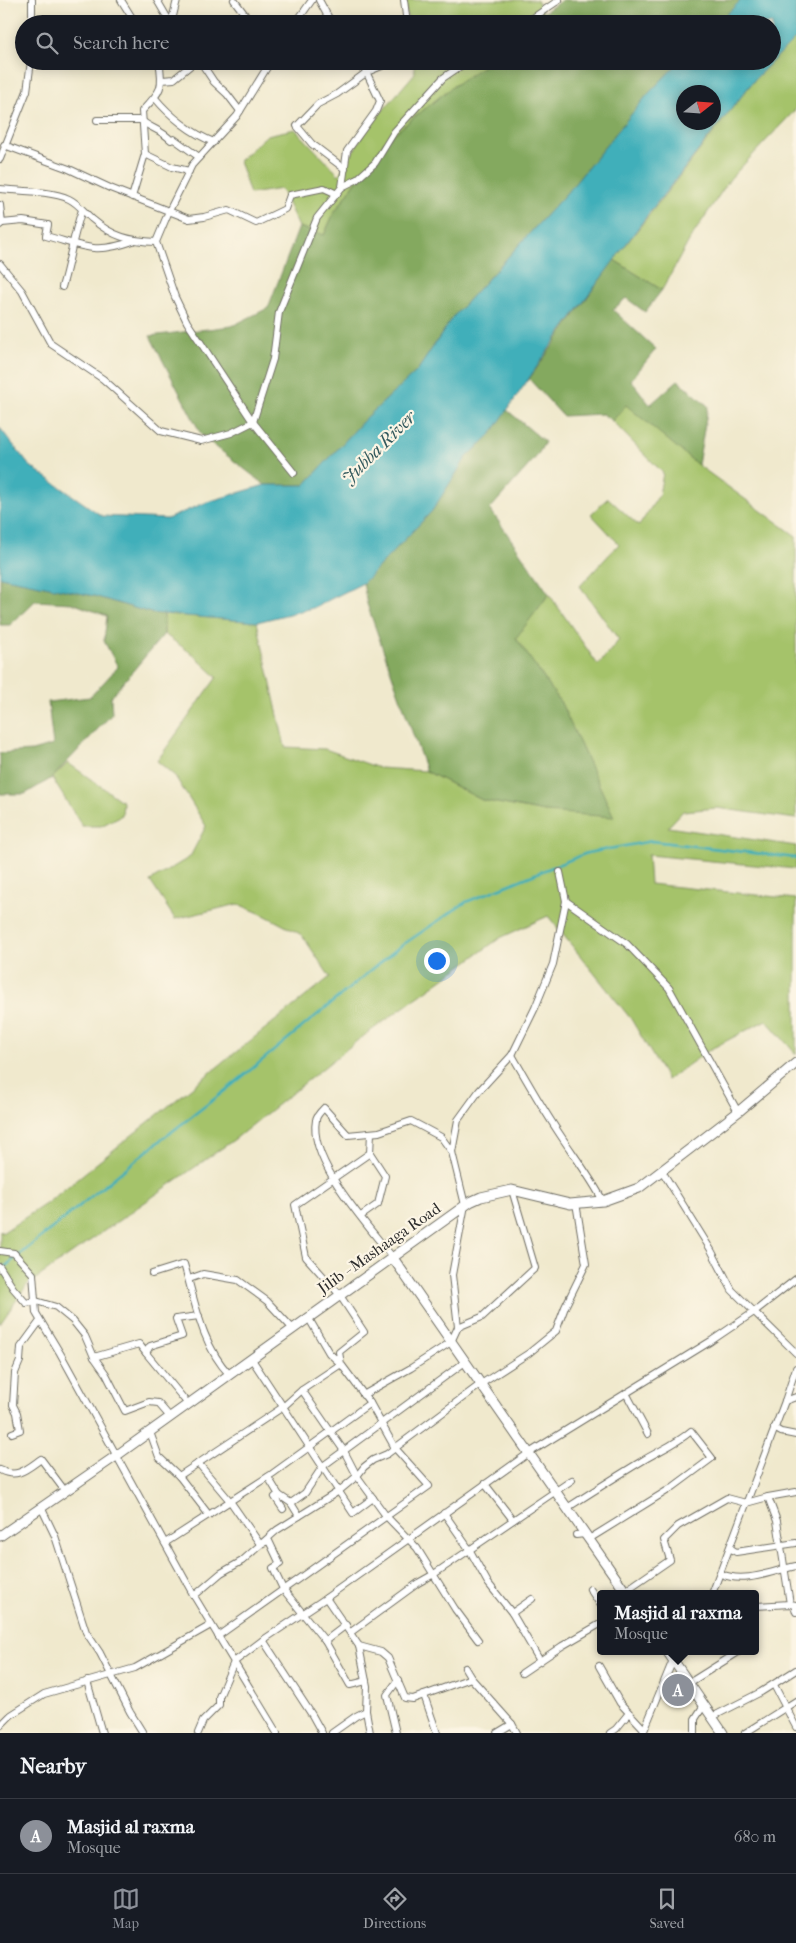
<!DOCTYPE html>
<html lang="en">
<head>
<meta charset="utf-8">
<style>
  :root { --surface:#171b24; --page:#20242c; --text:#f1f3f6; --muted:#9ea1a6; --line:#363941; --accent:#8c9099 }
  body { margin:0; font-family:"IM FELL French Canon",serif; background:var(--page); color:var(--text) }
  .compass { position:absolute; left:676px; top:85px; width:45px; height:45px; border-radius:50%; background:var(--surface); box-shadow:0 2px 12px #0003; rotate:73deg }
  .you { position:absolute; left:436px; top:960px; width:18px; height:18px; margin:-12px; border:4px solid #fff; border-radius:50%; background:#1a73e8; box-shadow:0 0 0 8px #1a73e833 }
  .badge { display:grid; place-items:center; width:32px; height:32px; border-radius:50%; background:var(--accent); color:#fff; font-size:16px; font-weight:700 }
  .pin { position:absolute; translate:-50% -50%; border:2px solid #fff; box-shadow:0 1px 5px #0006 }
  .popup { position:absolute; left:597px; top:1590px; width:162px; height:65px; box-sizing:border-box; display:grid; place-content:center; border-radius:5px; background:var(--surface); filter:drop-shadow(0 1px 4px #0005); font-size:16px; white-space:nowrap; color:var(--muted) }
  .popup b { font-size:19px; color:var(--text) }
  .popup::after { content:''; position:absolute; left:50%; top:100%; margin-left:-10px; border:10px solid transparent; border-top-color:var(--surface) }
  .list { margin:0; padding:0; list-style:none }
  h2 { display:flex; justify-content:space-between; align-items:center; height:65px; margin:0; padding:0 20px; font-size:21px }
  h2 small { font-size:16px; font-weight:400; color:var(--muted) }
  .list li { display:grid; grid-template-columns:32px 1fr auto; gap:15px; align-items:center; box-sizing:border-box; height:75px; padding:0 20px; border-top:1px solid var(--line) }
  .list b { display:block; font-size:19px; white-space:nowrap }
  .list p { margin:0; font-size:16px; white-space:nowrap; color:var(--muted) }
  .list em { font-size:16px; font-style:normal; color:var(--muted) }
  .icon { flex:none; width:28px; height:28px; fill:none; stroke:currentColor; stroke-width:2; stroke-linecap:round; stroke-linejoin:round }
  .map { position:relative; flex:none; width:796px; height:1733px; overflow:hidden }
  .search { position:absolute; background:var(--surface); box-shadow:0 2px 12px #0003; left:15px; right:15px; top:15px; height:55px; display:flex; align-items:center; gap:12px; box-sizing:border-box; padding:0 18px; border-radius:28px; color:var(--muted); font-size:19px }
  .sheet { height:140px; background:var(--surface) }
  nav { display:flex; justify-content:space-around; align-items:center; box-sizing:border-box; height:70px; border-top:1px solid var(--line); background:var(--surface); font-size:14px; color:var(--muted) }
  nav a { display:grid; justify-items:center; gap:2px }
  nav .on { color:var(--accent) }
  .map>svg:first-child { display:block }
</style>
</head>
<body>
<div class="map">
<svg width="796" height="1733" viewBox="0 0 796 1733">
  <rect width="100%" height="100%" fill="#fcf5e5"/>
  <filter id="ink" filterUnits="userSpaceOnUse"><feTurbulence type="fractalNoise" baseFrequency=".02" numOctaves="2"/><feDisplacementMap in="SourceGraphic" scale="10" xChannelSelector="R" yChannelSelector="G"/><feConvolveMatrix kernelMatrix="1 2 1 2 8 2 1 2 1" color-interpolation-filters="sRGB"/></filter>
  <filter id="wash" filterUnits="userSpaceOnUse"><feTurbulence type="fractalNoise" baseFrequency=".0096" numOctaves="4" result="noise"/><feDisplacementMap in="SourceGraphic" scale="20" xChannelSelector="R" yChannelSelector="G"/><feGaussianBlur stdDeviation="1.12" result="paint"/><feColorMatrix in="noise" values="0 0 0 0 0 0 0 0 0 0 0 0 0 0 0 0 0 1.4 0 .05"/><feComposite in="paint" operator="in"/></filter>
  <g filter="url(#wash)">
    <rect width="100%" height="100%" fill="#f0e9cd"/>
    <g fill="#a5c36a" stroke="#68774a">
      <polygon points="405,0 537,0 543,13 534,24 408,24"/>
      <polygon points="796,38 796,109 730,179 690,239 662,290 614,260 755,79"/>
      <polygon points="413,61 491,61 452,87 385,141 334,213 324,235 299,227 281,189 250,194 239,161 267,135 295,129 339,175 366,130 415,73"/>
      <polygon points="626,404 698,465 796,536 796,819 717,808 683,811 668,827 796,846 796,869 648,855 650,884 796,899 796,1054 766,1020 711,1049 667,1080 631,1019 548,916 500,938 358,1040 235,1139 27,1285 0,1324 0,1230 2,1233 47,1203 330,977 302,935 264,915 238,904 175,919 150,881 190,857 206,826 175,776 157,761 217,677 191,653 164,634 164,614 257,622 285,747 325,749 379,768 426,771 482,800 545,812 561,703 515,638 549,594 598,665 619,640 580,586 619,544 591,514 608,498 639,526 659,495 663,473 612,421"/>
      <polygon points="68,763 123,802 122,815 101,826 82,826 52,778"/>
    </g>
    <g fill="#84a95e" stroke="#586a44">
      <polygon points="562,0 741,0 717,24 534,24 543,13"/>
      <polygon points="491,61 680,61 648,94 572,187 453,317 417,371 364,420 305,485 265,485 202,436 150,336 232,326 268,308 299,227 324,235 334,213 385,141 452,87"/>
      <polygon points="614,260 662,290 645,312 626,298 613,310 656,349 631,380 650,405 678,380 708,406 698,465 626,405 612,421 603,414 563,416 529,379"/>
      <polygon points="507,410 545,442 537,456 490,509 549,594 516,638 561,703 614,817 545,812 482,800 426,771 367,604 363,583 432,511 466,458 491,434"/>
      <polygon points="0,577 94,596 151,613 164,614 164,634 111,697 112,714 52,778 25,794 0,794 0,753 32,751 53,745 48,702 90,697 118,667 104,641 107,616 72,603 35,601 10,625 0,625"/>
    </g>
    <path fill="#3fafba" stroke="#356d72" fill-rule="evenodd" d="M741,0H796V38L755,79L649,213L551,346L491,434L466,458L432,511L363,583L313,608L257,622L151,613L94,596L0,577V428L29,465L102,516L167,519L207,502L265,485H305L364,420L417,371L453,317L572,187L648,94L680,61H772V24H717ZM684,92H714V122H684Z"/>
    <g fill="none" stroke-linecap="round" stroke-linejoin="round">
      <polyline stroke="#3fafba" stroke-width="2.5" points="2,1269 152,1147 231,1086 398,948 466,902 587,853 652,841 796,858"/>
    </g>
  </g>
  <g filter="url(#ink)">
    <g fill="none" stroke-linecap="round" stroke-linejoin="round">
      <g stroke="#706e64" stroke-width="8">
        <g id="street">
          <polyline points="121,0 136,24"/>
          <polyline points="157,0 171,24"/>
          <polyline points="234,0 252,24"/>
          <polyline points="319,0 332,24"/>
          <polyline points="404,0 407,24"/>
          <polyline points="32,24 32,0"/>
          <polyline points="171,24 177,0"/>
          <polyline points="295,24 312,0"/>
          <polyline points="524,24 559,0"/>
          <polyline points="200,61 214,82 227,94 240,111"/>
          <polyline points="271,61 237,116 192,165 169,211 156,242 175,297 187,322 253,422 294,473"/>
          <polyline points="162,80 174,79 196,61"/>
          <path d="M155,98C170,116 192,134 214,142"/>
          <path d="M97,120H141C151,129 160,129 171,140L174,139L199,157"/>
          <polyline points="4,145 69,169 110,188 189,219 204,217 229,210 256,223 285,209 290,195 324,188 337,194"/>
          <polyline points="145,154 172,167 189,171"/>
          <polyline points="0,159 27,91 31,61"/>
          <polyline points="345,169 312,144 297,126 318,104 337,94 367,72 394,61"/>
          <polyline points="342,187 347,151 376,111 380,101 361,61"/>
          <path d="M0,189C19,191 52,191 69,199C78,203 85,213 92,219C113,237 130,241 156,242"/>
          <path d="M132,197L145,154L142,111C161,91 164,89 159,61"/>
          <polyline points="0,205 2,223 0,225"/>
          <path d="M2,223L23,221L48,225L46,236C83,246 94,255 133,241"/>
          <polyline points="0,264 22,291 51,344 103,379 161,431 201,441 231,433 253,422 273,359 279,312 317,218 342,187 356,180 375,163 394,132 443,78 468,61"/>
          <path d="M62,287C70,261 73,235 82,210"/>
          <polyline points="566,901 627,944 669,988 738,1112"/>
          <path d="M512,1055C527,1081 542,1108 559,1133C574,1156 590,1176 603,1201"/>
          <polyline points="662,1171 711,1250 732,1290 796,1353"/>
          <polyline points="361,1216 378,1204 385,1176 370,1153"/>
          <polyline points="0,1251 14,1253 33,1274 36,1313 60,1353 194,1596 277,1733"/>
          <path d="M393,1258C369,1226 308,1162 316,1120C316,1116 321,1111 324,1108L348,1135L379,1132L411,1121L441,1137L452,1152"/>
          <polyline points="0,1267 13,1288 26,1303 36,1301 56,1307 73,1321 85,1336 94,1357 106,1374 125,1411 149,1402 158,1403 170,1417"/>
          <path d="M152,1274L184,1264C195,1301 202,1346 229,1374"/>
          <polyline points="189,1279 203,1274 238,1280 267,1301 292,1328"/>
          <polyline points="458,1327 482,1317 535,1268 512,1190"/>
          <polyline points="146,1353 188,1404"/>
          <polyline points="94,1357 139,1344 146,1353 150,1346 182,1336 176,1319 199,1316"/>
          <polyline points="251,1358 353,1513 373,1498"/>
          <polyline points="302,1390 344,1451 357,1476 386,1516 417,1548 455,1609 478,1640"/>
          <polyline points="626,1393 648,1434"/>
          <polyline points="363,1395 411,1368 451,1342 458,1327 452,1275 465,1205 452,1152 458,1120 479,1091 512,1055 535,1008 553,964 566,901 560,872"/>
          <polyline points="785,1401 796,1397"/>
          <polyline points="774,1428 781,1432 796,1435"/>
          <polyline points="150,1432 159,1457 179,1476 209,1515"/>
          <polyline points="12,1433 20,1430 17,1413 13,1405 15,1373 20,1361 21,1347 40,1321"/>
          <polyline points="198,1463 230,1501 260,1544 269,1541 280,1564 273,1568 283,1589 325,1641 350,1685 366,1681"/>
          <path d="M0,1470C17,1479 27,1469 41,1459L65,1491"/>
          <polyline points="179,1476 283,1407 302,1390 341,1364 339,1352 364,1332 339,1294 306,1257 295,1205 370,1153 371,1133"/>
          <polyline points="268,1477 279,1495"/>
          <polyline points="485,1484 513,1520"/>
          <polyline points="768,1497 796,1492"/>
          <polyline points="291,1503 299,1516"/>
          <polyline points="41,1507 55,1536 86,1632 100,1653 130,1712 143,1733"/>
          <path d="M567,1508C592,1492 617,1476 642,1461C660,1450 675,1445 691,1431L712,1458L673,1487L589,1539"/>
          <polyline points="283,1509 275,1497 279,1495 291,1503 305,1493 323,1466 465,1362"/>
          <polyline points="444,1513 469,1549 488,1583 512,1613 540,1661"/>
          <polyline points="576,1535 585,1534"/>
          <polyline points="165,1543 272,1474 370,1403"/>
          <polyline points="730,1548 736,1552 796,1543"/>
          <path d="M721,1574C745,1584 772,1571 796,1566"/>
          <polyline points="590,1589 600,1604"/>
          <polyline points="625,1591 670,1560 664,1540 678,1526 727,1498 746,1503 768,1497 777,1521 790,1604"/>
          <polyline points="712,1594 785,1401 796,1368"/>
          <polyline points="194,1596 221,1573 242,1561 277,1530 339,1491 357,1476 364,1467 373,1460 387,1454 481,1384 529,1353 556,1331 565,1307 586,1264 576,1203"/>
          <polyline points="326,1598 359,1646 367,1686 366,1711 356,1716 332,1733"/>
          <polyline points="794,1605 796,1612"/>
          <polyline points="756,1606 790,1604 796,1605"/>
          <polyline points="512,1613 532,1599"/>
          <polyline points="351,1632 418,1583 434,1574 572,1480"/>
          <polyline points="218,1636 429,1486 395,1448 370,1403 341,1364 329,1353 308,1317"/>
          <polyline points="263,1640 312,1715 322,1733"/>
          <polyline points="325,1641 346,1625"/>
          <polyline points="359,1646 381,1652 388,1658 405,1698 413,1699 471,1678"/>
          <polyline points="599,1666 620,1703 644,1729"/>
          <polyline points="465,1668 471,1678 512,1724 517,1733"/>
          <polyline points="522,1673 562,1646 600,1624"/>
          <polyline points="87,1681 102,1733"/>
          <polyline points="689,1683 740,1651"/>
          <polyline points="774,1685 796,1727"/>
          <polyline points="424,1695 437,1733"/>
          <polyline points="366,1711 370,1733"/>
          <polyline points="712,1717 761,1692 796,1670"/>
          <polyline points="0,1726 11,1715 44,1694 135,1668 211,1625"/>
          <polyline points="198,1733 203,1721 219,1705 219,1697 234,1662 263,1640 326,1598 529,1453 711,1341 754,1312 796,1279"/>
          <polyline points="396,1733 387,1695 398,1680"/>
          <polyline points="497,1733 512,1724"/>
          <polyline points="610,1733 616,1729 629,1713"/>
          <polyline points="643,1733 673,1660 678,1651"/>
          <polyline points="695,1733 695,1719 704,1705"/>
          <polyline points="745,1733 796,1701"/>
        </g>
      </g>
      <g stroke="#706e64" stroke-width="11">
        <g id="secondary">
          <polyline points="393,1258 627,1594"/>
          <polyline points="0,1536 116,1456 470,1202 481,1197 512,1190 570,1204 603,1201 639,1188 738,1112 796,1063"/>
          <polyline points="667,1651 723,1733"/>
        </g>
      </g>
      <use href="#street" stroke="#fff" stroke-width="6"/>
      <use href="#secondary" stroke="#fff" stroke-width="9"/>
    </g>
  </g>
  <g text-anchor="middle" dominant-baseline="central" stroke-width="4.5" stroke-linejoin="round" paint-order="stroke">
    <g font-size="16" fill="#2b2b2b" stroke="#fcf5e5">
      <text transform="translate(379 1248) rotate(-35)">Jilib - Mashaaga Road</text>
    </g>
    <g font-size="18" font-style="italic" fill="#32595d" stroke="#fcf5e5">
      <text transform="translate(379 448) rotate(-45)">Jubba River</text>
    </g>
  </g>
</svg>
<svg class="compass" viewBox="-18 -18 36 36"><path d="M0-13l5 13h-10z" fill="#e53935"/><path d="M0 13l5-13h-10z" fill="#9ea1a6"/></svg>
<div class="you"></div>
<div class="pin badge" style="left:678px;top:1690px">A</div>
<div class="popup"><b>Masjid al raxma</b>Mosque</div>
<div class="search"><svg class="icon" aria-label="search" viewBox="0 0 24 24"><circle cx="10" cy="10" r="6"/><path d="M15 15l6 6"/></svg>Search here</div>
</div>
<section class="sheet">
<h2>Nearby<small></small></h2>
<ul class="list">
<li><span class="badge">A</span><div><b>Masjid al raxma</b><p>Mosque</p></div><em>680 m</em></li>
</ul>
</section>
<nav>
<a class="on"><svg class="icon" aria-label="map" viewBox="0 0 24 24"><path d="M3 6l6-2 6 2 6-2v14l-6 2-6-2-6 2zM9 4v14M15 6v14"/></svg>Map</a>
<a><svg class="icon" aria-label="directions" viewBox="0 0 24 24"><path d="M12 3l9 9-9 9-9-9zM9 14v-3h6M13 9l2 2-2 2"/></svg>Directions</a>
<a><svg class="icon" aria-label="saved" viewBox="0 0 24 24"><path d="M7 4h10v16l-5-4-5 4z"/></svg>Saved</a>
</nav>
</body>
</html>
